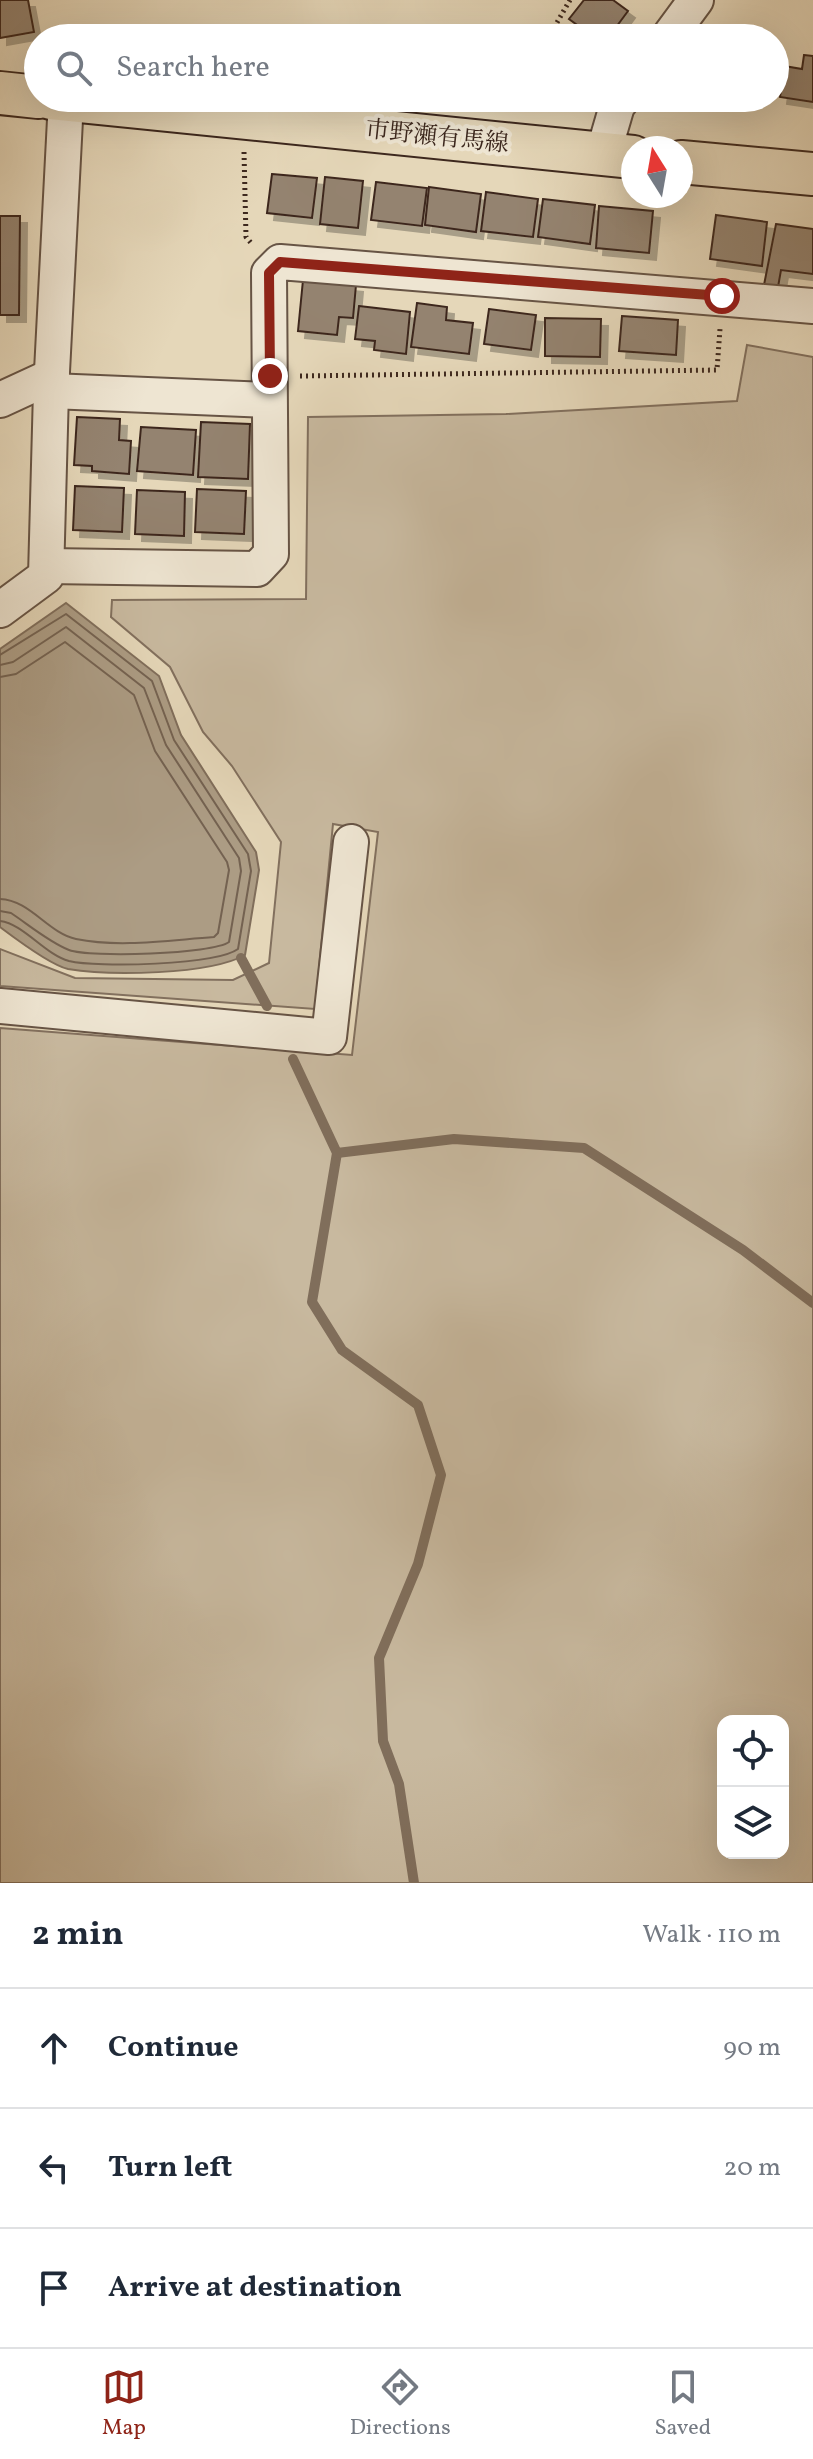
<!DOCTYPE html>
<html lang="en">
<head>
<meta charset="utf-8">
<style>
  :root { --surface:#fff; --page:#f6f6f7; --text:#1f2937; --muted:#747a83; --line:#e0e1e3; --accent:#8f2418 }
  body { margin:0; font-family:Vollkorn,"Noto Serif JP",serif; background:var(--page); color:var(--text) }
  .controls { position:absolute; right:24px; bottom:24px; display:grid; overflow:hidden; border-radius:16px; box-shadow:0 8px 32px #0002 }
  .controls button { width:72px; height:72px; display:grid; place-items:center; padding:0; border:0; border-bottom:2px solid var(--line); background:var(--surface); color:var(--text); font:40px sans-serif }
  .compass { position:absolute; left:621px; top:136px; width:72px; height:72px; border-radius:50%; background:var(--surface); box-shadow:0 8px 32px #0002; rotate:349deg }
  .stop { position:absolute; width:24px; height:24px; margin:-18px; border:6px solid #8f2418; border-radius:50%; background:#fff }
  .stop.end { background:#8f2418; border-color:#fff; box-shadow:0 2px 8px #0008 }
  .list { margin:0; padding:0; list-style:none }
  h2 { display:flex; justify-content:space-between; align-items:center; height:104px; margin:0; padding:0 32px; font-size:34px }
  h2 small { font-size:26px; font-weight:400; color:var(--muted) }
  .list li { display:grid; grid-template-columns:52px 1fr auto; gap:24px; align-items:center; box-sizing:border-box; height:120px; padding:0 32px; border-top:2px solid var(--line) }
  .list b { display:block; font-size:30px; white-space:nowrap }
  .list em { font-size:26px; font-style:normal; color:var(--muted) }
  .icon { flex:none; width:44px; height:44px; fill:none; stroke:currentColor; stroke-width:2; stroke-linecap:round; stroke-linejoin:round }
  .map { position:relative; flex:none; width:813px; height:1883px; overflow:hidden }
  .search { position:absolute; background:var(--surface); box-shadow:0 8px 32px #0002; left:24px; right:24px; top:24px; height:88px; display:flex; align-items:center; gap:20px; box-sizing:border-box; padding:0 28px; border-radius:44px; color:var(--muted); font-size:30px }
  .sheet { height:464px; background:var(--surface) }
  nav { display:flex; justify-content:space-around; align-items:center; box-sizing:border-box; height:112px; border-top:2px solid var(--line); background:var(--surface); font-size:22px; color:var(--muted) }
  nav a { display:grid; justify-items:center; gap:4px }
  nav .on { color:var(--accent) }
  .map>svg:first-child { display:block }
</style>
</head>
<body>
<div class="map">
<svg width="813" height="1883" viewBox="0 0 813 1883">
  <defs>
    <filter id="shadow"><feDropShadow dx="7" dy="7" stdDeviation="0" flood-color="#0004"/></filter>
  </defs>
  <rect width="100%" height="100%" fill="#e5d7b9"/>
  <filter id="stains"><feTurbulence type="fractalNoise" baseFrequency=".0025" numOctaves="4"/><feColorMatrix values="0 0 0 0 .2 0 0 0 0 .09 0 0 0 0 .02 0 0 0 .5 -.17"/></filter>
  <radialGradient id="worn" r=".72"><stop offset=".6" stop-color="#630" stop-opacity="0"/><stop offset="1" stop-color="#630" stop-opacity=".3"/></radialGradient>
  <path fill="#c8b99f" stroke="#82705e" stroke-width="2" fill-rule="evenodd" d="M747,345L813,357V1883H0V1028L352,1055L378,832L333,824L315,1009L0,986V949L75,978L233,980L269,963L281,842L232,766L203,732L170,667L111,617L112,600L306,599L308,417L506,414L737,401ZM723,1721H783V1853H723Z"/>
  <path fill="#ac9c84" stroke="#806e5b" stroke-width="2" d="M66,603L159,676L181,735L256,852L259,870L245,955C209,975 109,976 68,969C50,965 16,939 0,927V649Z"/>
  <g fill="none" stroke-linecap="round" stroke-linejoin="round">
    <g stroke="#746251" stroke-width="2">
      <path d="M0,655L66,614L152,681L174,740L248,854L251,871L238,949C216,965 97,968 69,961C44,954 24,924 0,921"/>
      <path d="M0,665L13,662L66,627L144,688L166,745L239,858L241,871L229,942C213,954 90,958 69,950C49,942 29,925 11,913L0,911"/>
      <path d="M0,677L16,674L65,642L134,695L155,751L227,862L229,870L218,933L214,937C170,940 120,948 76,939C48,933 30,900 0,899"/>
    </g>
    <g stroke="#806e5b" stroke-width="10">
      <polyline points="241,958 267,1006"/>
      <polyline points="293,1059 337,1153 312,1302 342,1350 418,1405 441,1475 418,1564 379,1658 383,1741 399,1784 414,1883"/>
      <polyline points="337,1153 454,1139 584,1148 743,1250 813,1303"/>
    </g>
  </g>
  <g fill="#94836f" stroke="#3d281e" stroke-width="2" filter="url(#shadow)">
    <polygon points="0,0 28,0 34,32 0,38"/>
    <polygon points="584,0 613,0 628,11 608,38 595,38 569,19"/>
    <polygon points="804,55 813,56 813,102 780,97 784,66 802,69"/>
    <polygon points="272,174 317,178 312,218 267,213"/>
    <polygon points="325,177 363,181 358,228 320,224"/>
    <polygon points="376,182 427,188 422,226 371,220"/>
    <polygon points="429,187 481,194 476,232 425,225"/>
    <polygon points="486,192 538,199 533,237 481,231"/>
    <polygon points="543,199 595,205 590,244 538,237"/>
    <polygon points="599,206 653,211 649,253 596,248"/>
    <polygon points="716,215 767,222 762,266 710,259"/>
    <polygon points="0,216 20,216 19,315 0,315"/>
    <polygon points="776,224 813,229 813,274 781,270 778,287 764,285"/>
    <polygon points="303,280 356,285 353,318 339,317 337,335 298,331"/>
    <polygon points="417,303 447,307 446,320 473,323 469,354 411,347"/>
    <polygon points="359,306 410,312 406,354 374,350 375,341 355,339"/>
    <polygon points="489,309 536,315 531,350 484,344"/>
    <polygon points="622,316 678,320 676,355 619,351"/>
    <polygon points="545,318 601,319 600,357 545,356"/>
    <polygon points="77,417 120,419 119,440 131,441 129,474 92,471 92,466 74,465"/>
    <polygon points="201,422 250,424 248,479 198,477"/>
    <polygon points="141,427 196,430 193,475 137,471"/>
    <polygon points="75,486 124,488 122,532 73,530"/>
    <polygon points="197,489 246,491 244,534 195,532"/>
    <polygon points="137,490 185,492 184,536 135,534"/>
  </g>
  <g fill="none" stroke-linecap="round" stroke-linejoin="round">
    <g stroke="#675445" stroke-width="38">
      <g id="minor">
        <polyline points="668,38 696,0"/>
        <polyline points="603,154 617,106 623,98"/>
        <polyline points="51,391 267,400"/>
        <polyline points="0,400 52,376"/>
        <polyline points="47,566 257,569 271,554 269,273 280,262 813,306"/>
        <polyline points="0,610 46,576 51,391 66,100"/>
        <polyline points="0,1006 329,1037 351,842"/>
      </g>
    </g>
    <g stroke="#3d281e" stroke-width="46">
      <g id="major">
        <polyline points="0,93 38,97"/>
        <polyline points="51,98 633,157"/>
        <polyline points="681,162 813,174"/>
      </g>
    </g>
    <g stroke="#3d281e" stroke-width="5" stroke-dasharray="2 4" stroke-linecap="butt">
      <polyline points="548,38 570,0"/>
      <polyline points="244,152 246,237 252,244"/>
      <polyline points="300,376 717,370 720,329"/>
    </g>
    <use href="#minor" stroke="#eee5d2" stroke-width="34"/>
    <use href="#major" stroke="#e5d7b9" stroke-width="42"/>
  </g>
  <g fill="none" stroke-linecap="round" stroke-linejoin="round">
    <polyline stroke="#8f2418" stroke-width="10" points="270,376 269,273 280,262 722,296"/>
  </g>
  <g text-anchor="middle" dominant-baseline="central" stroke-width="8" stroke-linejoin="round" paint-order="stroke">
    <g font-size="24" fill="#3d281e" stroke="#eee5d2">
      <text transform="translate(437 138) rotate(6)">市野瀬有馬線</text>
    </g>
  </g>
  <rect width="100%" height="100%" filter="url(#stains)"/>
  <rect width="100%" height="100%" fill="url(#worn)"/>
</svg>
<div class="controls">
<button><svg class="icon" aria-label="locate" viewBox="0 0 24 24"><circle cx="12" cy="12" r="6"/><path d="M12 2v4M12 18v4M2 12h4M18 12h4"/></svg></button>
<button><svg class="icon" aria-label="layers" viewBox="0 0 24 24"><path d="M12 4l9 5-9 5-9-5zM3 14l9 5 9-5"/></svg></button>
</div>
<svg class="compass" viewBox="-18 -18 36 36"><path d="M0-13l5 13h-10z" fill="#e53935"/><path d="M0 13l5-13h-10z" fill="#747a83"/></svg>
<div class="stop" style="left:722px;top:296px"></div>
<div class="stop end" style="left:270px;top:376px"></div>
<div class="search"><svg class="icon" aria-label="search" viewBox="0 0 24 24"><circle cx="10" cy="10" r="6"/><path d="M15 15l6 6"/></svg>Search here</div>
</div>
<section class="sheet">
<h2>2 min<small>Walk · 110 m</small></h2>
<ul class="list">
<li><svg class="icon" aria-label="ahead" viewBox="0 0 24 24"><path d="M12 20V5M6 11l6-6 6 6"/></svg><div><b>Continue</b></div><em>90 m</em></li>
<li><svg class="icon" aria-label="left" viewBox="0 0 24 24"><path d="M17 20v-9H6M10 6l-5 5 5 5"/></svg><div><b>Turn left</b></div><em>20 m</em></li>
<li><svg class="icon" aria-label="arrive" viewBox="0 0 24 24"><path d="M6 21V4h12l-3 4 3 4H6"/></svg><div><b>Arrive at destination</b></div></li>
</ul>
</section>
<nav>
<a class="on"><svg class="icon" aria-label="map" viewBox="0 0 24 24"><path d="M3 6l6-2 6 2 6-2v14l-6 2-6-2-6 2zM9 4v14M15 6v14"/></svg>Map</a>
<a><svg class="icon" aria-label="directions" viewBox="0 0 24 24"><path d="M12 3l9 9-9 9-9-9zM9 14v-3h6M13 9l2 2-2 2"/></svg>Directions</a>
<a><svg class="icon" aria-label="saved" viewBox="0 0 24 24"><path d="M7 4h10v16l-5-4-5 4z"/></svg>Saved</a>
</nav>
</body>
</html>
